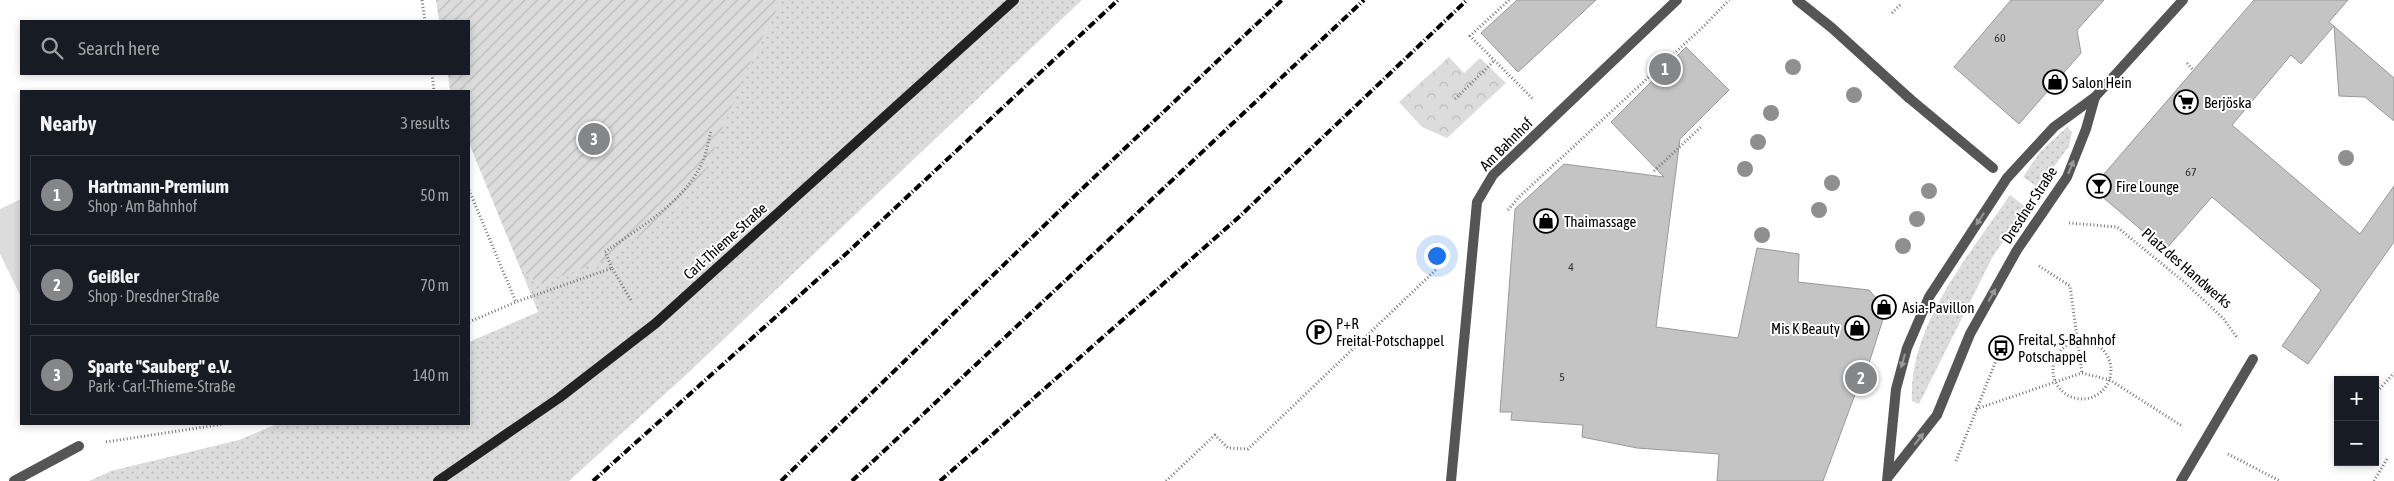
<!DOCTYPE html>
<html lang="en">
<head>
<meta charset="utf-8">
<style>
  :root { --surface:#171b24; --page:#20242c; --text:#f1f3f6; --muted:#9ea1a6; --line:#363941; --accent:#858687 }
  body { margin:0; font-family:"Asap Condensed",sans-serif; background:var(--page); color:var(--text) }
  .controls { position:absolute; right:15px; bottom:15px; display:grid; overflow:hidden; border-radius:0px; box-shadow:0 2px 8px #0003 }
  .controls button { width:45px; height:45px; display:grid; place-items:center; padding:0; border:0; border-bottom:1px solid var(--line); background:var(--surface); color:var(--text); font:25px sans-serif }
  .you { position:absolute; left:1436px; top:255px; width:18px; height:18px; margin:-12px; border:4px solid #fff; border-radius:50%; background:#1a73e8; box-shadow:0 0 0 8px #1a73e833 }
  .badge { display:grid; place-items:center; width:32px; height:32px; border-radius:50%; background:var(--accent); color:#fff; font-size:16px; font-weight:700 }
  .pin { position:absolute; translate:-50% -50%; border:2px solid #fff; box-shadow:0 1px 5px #0006 }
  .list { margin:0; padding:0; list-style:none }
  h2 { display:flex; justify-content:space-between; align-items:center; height:65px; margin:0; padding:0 20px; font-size:21px }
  h2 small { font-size:16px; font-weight:400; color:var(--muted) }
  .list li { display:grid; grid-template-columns:32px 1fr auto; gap:15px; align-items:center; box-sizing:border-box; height:80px; margin:0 10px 10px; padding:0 10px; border:1px solid var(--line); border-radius:0px }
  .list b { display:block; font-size:19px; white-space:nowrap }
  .list p { margin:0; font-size:16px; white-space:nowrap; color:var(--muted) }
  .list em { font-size:16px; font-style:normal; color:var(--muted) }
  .icon { flex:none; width:28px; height:28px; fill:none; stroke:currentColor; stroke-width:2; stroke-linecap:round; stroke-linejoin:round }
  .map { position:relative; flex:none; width:2394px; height:481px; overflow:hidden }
  .search { position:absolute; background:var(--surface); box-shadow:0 2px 8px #0003; left:20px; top:20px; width:450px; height:55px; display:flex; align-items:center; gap:12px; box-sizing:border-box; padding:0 18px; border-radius:0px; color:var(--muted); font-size:19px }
  .panel { position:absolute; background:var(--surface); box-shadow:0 2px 8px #0003; left:20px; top:90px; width:450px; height:335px; border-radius:0px }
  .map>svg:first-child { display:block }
</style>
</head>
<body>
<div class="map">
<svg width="2394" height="481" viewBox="0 0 2394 481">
  <defs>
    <pattern id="grass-dots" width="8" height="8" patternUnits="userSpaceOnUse" patternTransform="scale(1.25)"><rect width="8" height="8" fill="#dcdcdc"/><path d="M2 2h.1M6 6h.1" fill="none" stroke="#bbb" stroke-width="1.8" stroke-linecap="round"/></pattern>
    <pattern id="forest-crowns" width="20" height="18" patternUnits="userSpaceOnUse" patternTransform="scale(1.25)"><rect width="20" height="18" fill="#dcdcdc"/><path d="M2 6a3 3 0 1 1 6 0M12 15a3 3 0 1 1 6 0" fill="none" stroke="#bbb"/></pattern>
    <pattern id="garden-furrows" width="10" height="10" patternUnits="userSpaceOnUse" patternTransform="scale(1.25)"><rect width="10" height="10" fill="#dcdcdc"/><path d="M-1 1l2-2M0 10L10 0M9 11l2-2" fill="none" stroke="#bbb"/></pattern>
  </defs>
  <rect width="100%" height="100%" fill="#fff"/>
  <g fill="url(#grass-dots)">
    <polygon points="782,0 1082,0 687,374 569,481 89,481 111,471 239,440 277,424 469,424 469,342 538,312 521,270 539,284 747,69"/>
    <polygon points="2067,127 2072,132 2069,146 2039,188 2023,177 2040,152"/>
    <path d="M2010,195L2026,207L1992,258L1919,404L1912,401C1908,326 1970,254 2010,195Z"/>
  </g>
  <polygon fill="url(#forest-crowns)" points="1449,57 1464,73 1480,58 1506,83 1447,138 1422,127 1399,102"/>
  <polygon fill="url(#garden-furrows)" points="436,0 782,0 747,69 703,176 680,206 608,259 539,284 521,270 469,143 469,91 450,91 448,74 469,74 469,21 439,21"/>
  <polygon fill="#dcdcdc" points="21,199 21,297 0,254 0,209"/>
  <g fill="#c4c4c4" stroke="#999">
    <polygon points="1517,0 1596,0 1518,72 1481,33"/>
    <polygon points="2011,0 2104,0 2077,30 2081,53 2019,124 1954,67"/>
    <polygon points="2254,0 2348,0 2329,22 2394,78 2394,121 2365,97 2339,96 2334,26 2301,64 2291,55 2232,125 2360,234 2394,186 2394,242 2308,364 2282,346 2321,290 2212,197 2165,250 2099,194 2098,181"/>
    <polygon points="1686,47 1729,90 1680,139 1656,327 1738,338 1757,248 1799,254 1798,282 1869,290 1884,307 1884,316 1869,363 1867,362 1823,481 1717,481 1719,454 1637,448 1582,437 1583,425 1511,420 1512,412 1500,412 1515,209 1564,164 1664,177 1611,122"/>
  </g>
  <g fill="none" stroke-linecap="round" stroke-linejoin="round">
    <g stroke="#777" stroke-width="3" stroke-dasharray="1 2.5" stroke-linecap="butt">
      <polyline points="422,0 425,21"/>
      <polyline points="1509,0 1470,36 1533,99"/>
      <polyline points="1892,13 1901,4"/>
      <polyline points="2187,63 2193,70"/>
      <polyline points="432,74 434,91"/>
      <polyline points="2055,82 2062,86"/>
      <polyline points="1455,99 1494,61"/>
      <polyline points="1654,171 1702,126"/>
      <polyline points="469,190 516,302"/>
      <polyline points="1508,210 1519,197 1705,25 1729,0"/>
      <polyline points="2069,223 2117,227 2183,281 2223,318 2238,339"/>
      <polyline points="2039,266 2070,286 2082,373"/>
      <path d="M612,268L605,252C640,227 685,202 703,161C707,152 708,141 711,131"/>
      <polyline points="469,322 516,302 612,268 632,302"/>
      <circle cx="2082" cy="370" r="29"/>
      <polyline points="2375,394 2394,373"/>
      <polyline points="1976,409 2082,373 2110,380 2182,426"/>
      <polyline points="106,442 224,424"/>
      <polyline points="2228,454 2280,481"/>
      <polyline points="1956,461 2001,348"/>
      <polyline points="1166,481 1215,435 1228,448 1248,449 1444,262"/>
      <polyline points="2374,481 2387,459"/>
    </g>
    <g stroke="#555" stroke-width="10">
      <polyline points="1797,0 1832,28 1909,98"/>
      <polyline points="2181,481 2253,359"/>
    </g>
    <polyline stroke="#555" stroke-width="10" points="1909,98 1993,168"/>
    <g stroke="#555" stroke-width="10">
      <polyline points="14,481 79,446"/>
      <polyline points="1451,481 1477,202 1493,175 1677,0"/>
    </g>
    <g stroke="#555" stroke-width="10">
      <polyline points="1889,476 1937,415 1970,334 2017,250 2067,177 2086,129 2095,97"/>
      <polyline points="1887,481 1896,389 1907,348 1929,297 2007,178 2054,127 2095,97 2183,0"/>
    </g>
    <polyline stroke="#222" stroke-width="10" points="438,481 559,398 656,323 1014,0"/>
    <g stroke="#000" stroke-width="4" stroke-dasharray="8 2.5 1 2.5" stroke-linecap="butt">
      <polyline points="593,481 848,252 1118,0"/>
      <polyline points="781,481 1085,186 1282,0"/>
      <polyline points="852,481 1364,0"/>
      <polyline points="940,481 1239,217 1467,0"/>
    </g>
  </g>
  <g fill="#8f8f8f">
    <circle cx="1793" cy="67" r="8"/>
    <circle cx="1854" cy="95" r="8"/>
    <circle cx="1771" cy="113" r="8"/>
    <circle cx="1758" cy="142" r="8"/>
    <circle cx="2346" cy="158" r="8"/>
    <circle cx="1745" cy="169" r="8"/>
    <circle cx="1832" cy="183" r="8"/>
    <circle cx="1929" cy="191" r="8"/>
    <circle cx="1819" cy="210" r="8"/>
    <circle cx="1917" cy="219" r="8"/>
    <circle cx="1762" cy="235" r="8"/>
    <circle cx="1903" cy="246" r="8"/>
  </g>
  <defs><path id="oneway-solid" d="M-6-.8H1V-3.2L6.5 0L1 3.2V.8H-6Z" transform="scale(1.25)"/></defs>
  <g fill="#999">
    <use href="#oneway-solid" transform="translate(2071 167) rotate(-68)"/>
    <use href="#oneway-solid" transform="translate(1980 219) rotate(123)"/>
    <use href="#oneway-solid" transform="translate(1992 295) rotate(-61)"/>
    <use href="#oneway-solid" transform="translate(1903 361) rotate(106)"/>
    <use href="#oneway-solid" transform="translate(1919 439) rotate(-52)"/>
  </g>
  <defs>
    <g id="shop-ring" transform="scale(1.25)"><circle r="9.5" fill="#fff" stroke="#000" stroke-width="1.5"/><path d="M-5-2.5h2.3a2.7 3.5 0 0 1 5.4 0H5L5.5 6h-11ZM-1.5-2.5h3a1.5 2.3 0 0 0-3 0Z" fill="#000"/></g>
    <g id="supermarket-ring" transform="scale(1.25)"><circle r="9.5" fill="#fff" stroke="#000" stroke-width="1.5"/><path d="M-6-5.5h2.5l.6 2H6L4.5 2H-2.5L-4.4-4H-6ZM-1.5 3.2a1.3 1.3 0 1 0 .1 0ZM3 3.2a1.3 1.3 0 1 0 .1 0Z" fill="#000"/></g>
    <g id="bar-ring" transform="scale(1.25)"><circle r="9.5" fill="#fff" stroke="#000" stroke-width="1.5"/><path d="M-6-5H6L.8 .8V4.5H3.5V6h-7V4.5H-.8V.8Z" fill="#000"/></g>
    <g id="parking-ring" transform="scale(1.25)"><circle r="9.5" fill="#fff" stroke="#000" stroke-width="1.5"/><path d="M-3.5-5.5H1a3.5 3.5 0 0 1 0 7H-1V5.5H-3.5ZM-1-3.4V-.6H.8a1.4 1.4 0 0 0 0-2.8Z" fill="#000"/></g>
    <g id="bus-ring" transform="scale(1.25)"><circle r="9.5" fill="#fff" stroke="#000" stroke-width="1.5"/><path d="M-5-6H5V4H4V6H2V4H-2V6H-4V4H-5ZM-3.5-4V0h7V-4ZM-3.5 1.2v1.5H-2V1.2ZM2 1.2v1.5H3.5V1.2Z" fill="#000"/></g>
  </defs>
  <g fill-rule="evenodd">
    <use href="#shop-ring" x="2055" y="82"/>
    <use href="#supermarket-ring" x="2186" y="102"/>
    <use href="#bar-ring" x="2099" y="186"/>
    <use href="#shop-ring" x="1546" y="221"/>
    <use href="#shop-ring" x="1884" y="307"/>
    <use href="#shop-ring" x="1857" y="328"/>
    <use href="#parking-ring" x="1319" y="332"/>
    <use href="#bus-ring" x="2001" y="348"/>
  </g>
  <g text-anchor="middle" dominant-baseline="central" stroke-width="4" stroke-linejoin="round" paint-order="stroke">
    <g font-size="12" fill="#313131">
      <text x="2000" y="38">60</text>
      <text x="2191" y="172">67</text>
      <text x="1571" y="267">4</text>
      <text x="1562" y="377">5</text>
    </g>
    <g font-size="15" fill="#000" stroke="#fff" text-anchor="start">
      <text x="2072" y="82">Salon Hein</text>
      <text x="2204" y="102">Berjöska</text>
      <text x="2116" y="186">Fire Lounge</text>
      <text x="1564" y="221">Thaimassage</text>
      <text x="1902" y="307">Asia-Pavillon</text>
      <text x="1336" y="323">P+R<tspan x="1336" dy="17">Freital-Potschappel</tspan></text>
      <text x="1840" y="328" text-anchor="end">Mis K Beauty</text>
      <text x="2018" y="339">Freital, S-Bahnhof<tspan x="2018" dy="17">Potschappel</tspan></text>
    </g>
    <g font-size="15" fill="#000" stroke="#fff">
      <text transform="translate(1506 144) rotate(-45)">Am Bahnhof</text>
      <text transform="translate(2029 205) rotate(-57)">Dresdner Straße</text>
      <text transform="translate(725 241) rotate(-42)">Carl-Thieme-Straße</text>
      <text transform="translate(2187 268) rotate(41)">Platz des Handwerks</text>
    </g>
  </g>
</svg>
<div class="controls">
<button>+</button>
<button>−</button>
</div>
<div class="you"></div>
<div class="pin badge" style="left:1665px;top:69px">1</div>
<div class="pin badge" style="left:1861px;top:378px">2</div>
<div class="pin badge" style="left:594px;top:139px">3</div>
<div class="search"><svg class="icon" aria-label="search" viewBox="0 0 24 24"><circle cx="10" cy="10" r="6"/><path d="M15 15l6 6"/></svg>Search here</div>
<section class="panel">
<h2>Nearby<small>3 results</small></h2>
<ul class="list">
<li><span class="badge">1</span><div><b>Hartmann-Premium</b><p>Shop · Am Bahnhof</p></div><em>50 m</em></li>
<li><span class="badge">2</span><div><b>Geißler</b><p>Shop · Dresdner Straße</p></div><em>70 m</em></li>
<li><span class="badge">3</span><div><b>Sparte &quot;Sauberg&quot; e.V.</b><p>Park · Carl-Thieme-Straße</p></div><em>140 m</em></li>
</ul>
</section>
</div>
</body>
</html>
